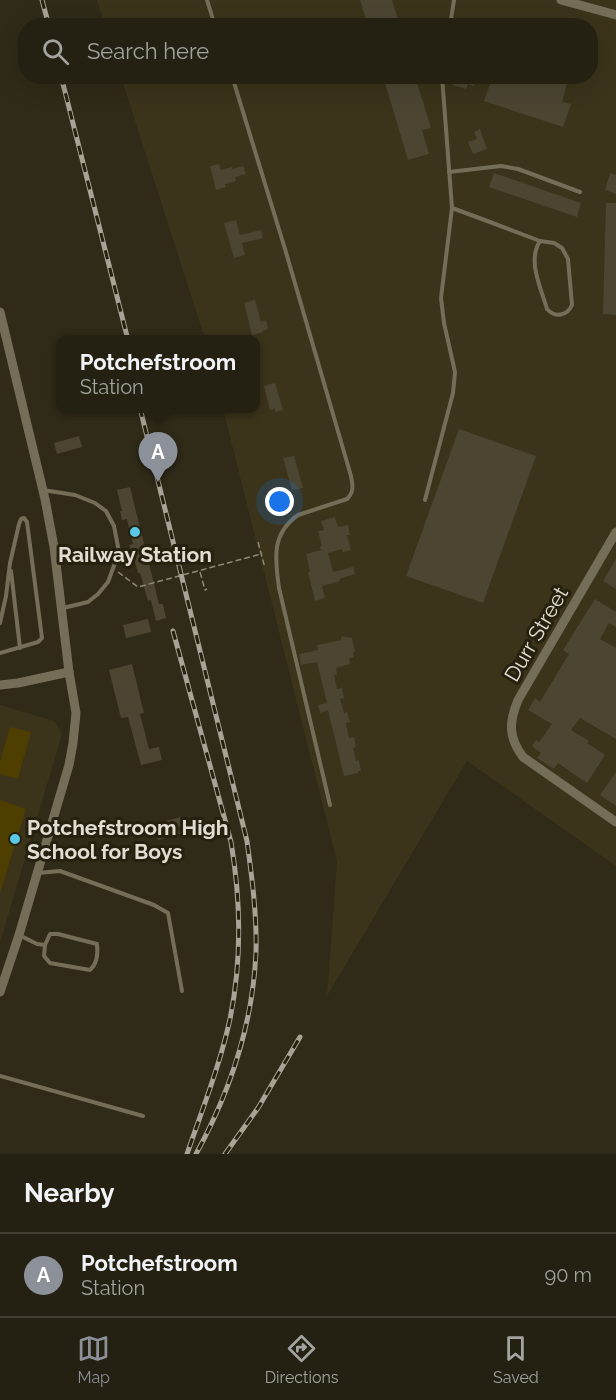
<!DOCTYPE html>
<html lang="en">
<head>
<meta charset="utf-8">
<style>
  :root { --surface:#242012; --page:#302d20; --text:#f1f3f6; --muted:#a3a39f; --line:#413e32; --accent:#8c9099 }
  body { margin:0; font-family:Raleway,sans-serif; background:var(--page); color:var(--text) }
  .you { position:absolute; left:280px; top:502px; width:21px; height:21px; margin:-15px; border:4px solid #fff; border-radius:50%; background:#1a73e8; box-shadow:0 0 0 9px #1a73e833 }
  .badge { display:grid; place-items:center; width:39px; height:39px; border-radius:50%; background:var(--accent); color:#fff; font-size:20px; font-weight:700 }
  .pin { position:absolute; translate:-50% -50px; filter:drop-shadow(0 2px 3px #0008) }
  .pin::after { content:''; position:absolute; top:32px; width:21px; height:18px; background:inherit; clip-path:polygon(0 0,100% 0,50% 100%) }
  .popup { position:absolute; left:56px; top:335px; width:204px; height:78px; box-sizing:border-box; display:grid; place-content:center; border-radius:12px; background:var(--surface); filter:drop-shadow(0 2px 4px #0005); font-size:20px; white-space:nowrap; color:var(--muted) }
  .popup b { font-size:22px; color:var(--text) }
  .popup::after { content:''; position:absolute; left:50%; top:100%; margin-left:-12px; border:12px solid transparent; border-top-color:var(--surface) }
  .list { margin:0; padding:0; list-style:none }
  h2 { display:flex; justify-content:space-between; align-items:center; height:78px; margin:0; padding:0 24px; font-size:26px }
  h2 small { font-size:20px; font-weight:400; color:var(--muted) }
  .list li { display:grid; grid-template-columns:39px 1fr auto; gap:18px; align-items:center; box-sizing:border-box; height:84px; padding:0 24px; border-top:2px solid var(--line) }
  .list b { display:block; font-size:22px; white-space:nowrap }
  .list p { margin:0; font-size:20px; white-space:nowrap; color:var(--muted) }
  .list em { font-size:20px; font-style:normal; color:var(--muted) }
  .icon { flex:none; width:33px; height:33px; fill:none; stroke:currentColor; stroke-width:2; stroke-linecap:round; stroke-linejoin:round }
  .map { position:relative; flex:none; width:616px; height:1154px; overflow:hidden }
  .search { position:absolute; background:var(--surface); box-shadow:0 6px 24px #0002; left:18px; right:18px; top:18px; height:66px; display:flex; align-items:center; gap:15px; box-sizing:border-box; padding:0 21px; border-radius:24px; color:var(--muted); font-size:22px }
  .sheet { height:162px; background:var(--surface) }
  nav { display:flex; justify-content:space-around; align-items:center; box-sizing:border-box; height:84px; border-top:2px solid var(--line); background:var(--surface); font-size:16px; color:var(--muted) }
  nav a { display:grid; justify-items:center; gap:3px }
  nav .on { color:var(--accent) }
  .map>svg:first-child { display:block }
</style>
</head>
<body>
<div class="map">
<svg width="616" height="1154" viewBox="0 0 616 1154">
  <rect width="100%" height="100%" fill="#302a18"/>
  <g fill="#3b331a">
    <polygon points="97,0 616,0 616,866 467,761 327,996 337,862 223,409 255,408 255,340 205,339 121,77 590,76 590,26 105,25"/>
    <polygon points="0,705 54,721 62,734 0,943"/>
  </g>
  <g fill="#4e3e00">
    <polygon points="10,727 31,732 18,779 0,774 0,762"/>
    <polygon points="0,800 26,809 0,893"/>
  </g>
  <g fill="#4b4532">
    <polygon points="360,0 392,0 400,26 368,26"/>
    <polygon points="383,76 415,76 431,128 422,130 429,154 408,160"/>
    <polygon points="449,76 476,76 474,86 468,84 466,89 452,85 454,80 449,78"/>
    <polygon points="493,76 569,76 562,102 571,104 563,127 484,101"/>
    <polygon points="480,129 487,149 473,154 468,142 477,139 474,132"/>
    <polygon points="219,164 221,170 232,167 232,169 243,166 246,174 235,177 236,181 225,184 226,187 216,190 210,166"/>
    <polygon points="494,173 581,203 577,217 489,187"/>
    <polygon points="610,173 616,175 616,194 605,190"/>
    <polygon points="606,203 616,203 616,315 603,314"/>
    <polygon points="236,220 240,235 261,230 263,238 242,243 245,255 234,258 224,223"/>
    <polygon points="255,300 261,322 266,320 268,329 263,331 263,332 252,335 244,303"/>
    <polygon points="275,383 283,410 275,412 275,409 270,410 264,386"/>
    <polygon points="459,429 536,456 483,603 406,576"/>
    <polygon points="79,436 82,447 57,454 54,443"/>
    <polygon points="294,456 303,488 292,490 283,458"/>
    <polygon points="130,487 159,604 163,604 166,618 156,621 151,600 148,601 140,573 138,573 133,553 132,554 129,545 133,544 127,519 122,520 120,511 122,511 117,490"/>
    <polygon points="335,517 338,527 348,525 350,535 347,535 351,550 343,552 342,549 328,553 333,572 353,567 355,574 339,579 340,581 322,586 325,598 315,601 308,572 310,572 306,554 321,550 320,547 322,546 318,531 324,530 321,521"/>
    <polygon points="616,559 616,589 603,581"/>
    <polygon points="595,599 616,612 616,627 609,623 600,639 616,648 616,739 580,718 571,730 589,741 587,743 605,755 587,783 558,763 554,769 537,758 541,753 532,746 536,740 539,742 552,724 528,710 535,698 540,702 569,654 563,650"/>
    <polygon points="148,619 151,632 126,638 123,625"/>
    <polygon points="342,636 352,638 355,652 353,652 354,657 349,659 350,664 336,668 337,675 334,675 337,689 342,688 344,698 340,699 344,713 347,712 350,722 346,723 349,738 354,737 356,747 353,748 356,761 359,760 361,771 358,771 358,773 344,776 328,710 320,713 318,705 327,703 317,662 301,665 299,654 318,650 317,645 341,640"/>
    <polygon points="132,664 144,713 140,714 149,749 159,747 162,760 141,765 128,717 121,718 109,670"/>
    <polygon points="616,772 616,806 600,795"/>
    <polygon points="181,817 183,826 178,827 180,834 158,840 154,824"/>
  </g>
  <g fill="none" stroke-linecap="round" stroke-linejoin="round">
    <g stroke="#8e897b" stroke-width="1.5" stroke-dasharray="6 3" stroke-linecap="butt">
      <polyline points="258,542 265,568"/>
      <polyline points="118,572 138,587 261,554"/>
      <polyline points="200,572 205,590 207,589"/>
    </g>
    <g stroke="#746e59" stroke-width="4">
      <polyline points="207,0 215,26"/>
      <polyline points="450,26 454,0"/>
      <path d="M232,76L285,249L351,476C353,486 354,492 347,499L298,515C271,534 275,559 279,588L330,805"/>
      <polyline points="449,172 501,166 518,169 580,192"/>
      <path d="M452,208L490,222L540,241L554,243L562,248L568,259L572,305C567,316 555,318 547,309C541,288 527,261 540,241"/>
      <polyline points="43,490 75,495 95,503 106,511 114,526 119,552 108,582 98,594 88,602 63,608"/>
      <polyline points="425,500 453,393 455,372 444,323 441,298 452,208 442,76"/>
      <polyline points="11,571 20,648"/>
      <polyline points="0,623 6,596 10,563 19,524 21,519 24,518 27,522 42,638 38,642 0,653"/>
      <polyline points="38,873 60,871 154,905 168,913 182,991"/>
      <path d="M50,934H58L97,944C98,953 97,964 90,970L50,963L44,956L45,945Z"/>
      <polyline points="19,935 37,944 45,945"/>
      <polyline points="0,1076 143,1116"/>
    </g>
    <g stroke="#746e59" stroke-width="9">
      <polyline points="561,0 616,15"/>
      <polyline points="0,312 45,499 54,547 69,672 76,713 73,743 69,765 19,935 0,992"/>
      <path d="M616,532L518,700C509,722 508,737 523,757L616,822"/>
      <polyline points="0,685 18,683 69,672"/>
    </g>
    <g stroke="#a8a396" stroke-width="5">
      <g id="rail">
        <polyline points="42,0 49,26"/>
        <polyline points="61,76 128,340"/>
        <path d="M140,408L247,841C252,878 257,915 256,952C253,1022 230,1092 196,1154"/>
        <path d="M173,631L231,842C241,901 242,960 230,1019C220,1065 202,1110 187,1154"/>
        <polyline points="225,1154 258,1108 300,1037"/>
      </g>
    </g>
    <use href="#rail" stroke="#26210f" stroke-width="3" stroke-dasharray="9" stroke-linecap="butt"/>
  </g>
  <g fill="#5bc8e6" stroke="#26210f" stroke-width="2">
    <circle cx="135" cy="532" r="6"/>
    <circle cx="15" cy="839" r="6"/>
  </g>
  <g text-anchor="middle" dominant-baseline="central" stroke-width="6" stroke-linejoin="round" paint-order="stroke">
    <g font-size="21" font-weight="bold" fill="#e1ddd2" stroke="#26210f">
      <text x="135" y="554">Railway Station</text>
      <text x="27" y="827" text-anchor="start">Potchefstroom High<tspan x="27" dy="24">School for Boys</tspan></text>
    </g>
    <g font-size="21" fill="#e1ddd2" stroke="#26210f">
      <text transform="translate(536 634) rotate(-60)">Durr Street</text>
    </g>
  </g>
</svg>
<div class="you"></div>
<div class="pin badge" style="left:158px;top:482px">A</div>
<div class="popup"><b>Potchefstroom</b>Station</div>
<div class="search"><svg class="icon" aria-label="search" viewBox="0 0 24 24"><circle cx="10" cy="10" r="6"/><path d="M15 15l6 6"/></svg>Search here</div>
</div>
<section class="sheet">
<h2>Nearby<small></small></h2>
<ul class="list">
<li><span class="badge">A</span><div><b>Potchefstroom</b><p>Station</p></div><em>90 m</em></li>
</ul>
</section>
<nav>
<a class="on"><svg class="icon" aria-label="map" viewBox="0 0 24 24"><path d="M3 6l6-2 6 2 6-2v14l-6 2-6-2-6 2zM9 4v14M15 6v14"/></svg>Map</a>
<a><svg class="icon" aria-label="directions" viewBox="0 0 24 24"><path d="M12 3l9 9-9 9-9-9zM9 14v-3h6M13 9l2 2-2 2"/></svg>Directions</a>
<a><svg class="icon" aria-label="saved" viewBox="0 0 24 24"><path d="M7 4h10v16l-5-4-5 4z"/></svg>Saved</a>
</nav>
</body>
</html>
